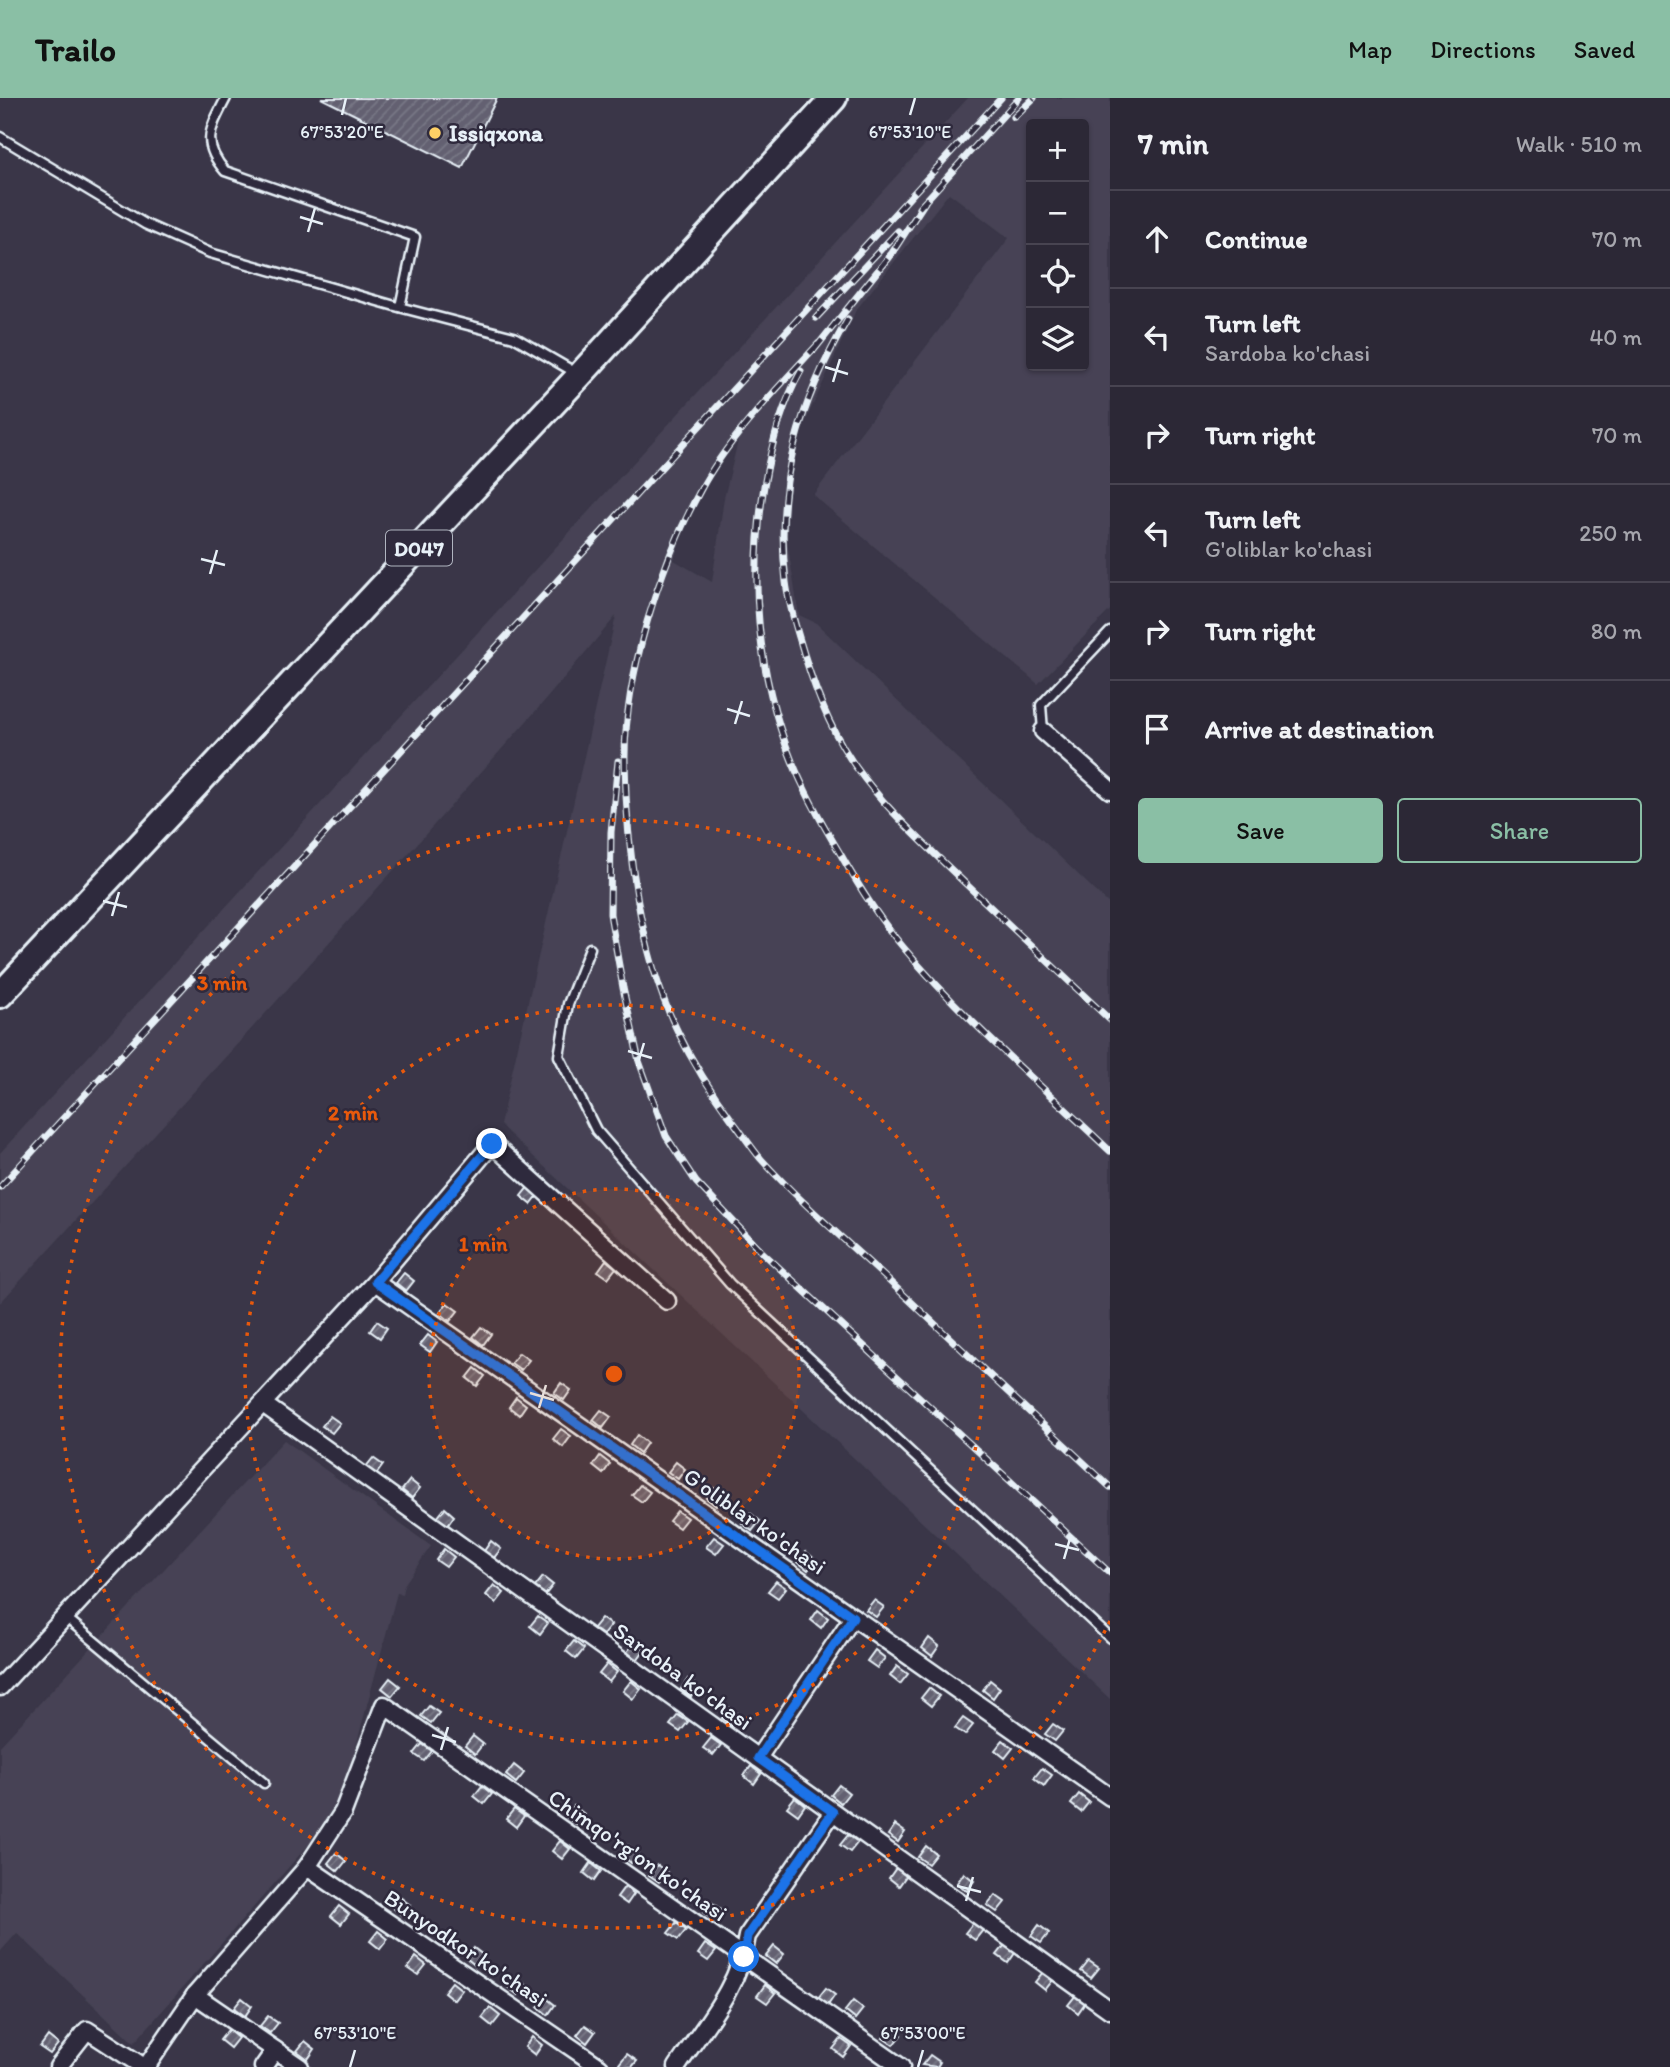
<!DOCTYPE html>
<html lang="en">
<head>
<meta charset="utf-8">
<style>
  :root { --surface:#2c2836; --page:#383442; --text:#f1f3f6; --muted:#a6a6ad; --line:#484451; --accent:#8abfa5 }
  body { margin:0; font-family:Itim,sans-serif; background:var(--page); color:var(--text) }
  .controls { position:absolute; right:21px; top:21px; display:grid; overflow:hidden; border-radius:7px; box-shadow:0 2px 5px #0004 }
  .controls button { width:63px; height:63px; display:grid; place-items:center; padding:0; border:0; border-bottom:2px solid var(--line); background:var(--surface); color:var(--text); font:35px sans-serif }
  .stop { position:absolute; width:21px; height:21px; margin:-16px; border:5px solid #1a73e8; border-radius:50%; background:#fff }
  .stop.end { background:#1a73e8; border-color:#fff; box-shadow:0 2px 7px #0008 }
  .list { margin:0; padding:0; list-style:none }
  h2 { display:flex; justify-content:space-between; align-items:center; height:91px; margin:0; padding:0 28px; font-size:30px }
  h2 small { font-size:23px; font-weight:400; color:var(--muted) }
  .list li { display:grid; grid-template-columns:46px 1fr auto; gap:21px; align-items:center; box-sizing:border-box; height:98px; padding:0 28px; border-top:2px solid var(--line) }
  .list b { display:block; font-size:26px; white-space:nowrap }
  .list p { margin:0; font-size:23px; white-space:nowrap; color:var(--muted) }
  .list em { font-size:23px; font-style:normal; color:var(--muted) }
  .actions { display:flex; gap:14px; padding:21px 28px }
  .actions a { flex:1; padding:16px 0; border:2px solid var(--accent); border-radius:7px; text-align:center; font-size:24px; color:var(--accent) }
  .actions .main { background:var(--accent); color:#111 }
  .icon { flex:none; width:38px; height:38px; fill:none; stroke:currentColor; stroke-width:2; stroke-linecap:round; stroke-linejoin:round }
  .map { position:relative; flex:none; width:1110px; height:1969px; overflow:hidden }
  header { display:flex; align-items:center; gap:42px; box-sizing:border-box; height:98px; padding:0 35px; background:var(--accent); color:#111 }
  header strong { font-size:33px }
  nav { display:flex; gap:38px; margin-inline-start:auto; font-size:24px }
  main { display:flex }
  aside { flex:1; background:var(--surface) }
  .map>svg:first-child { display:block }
</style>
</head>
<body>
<header>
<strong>Trailo</strong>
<nav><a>Map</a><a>Directions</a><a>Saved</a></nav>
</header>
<main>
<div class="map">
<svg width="1110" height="1969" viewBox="0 0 1110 1969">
  <defs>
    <pattern id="building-hatch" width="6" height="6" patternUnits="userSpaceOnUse" patternTransform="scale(1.75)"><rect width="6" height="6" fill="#636171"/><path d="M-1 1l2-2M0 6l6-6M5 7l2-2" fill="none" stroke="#797886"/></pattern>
  </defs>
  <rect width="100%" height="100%" fill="#3a3648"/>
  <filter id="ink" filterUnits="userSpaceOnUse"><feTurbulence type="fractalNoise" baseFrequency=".0143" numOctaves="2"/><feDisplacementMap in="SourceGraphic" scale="14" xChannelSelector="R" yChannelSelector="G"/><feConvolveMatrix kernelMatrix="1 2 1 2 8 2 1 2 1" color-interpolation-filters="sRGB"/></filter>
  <g filter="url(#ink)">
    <g fill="#464354" fill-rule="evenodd">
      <path d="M968,0H1110V512L1038,586L813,397L1009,140L949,95L856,212L791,355L787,443L799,517L816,525L1110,807V1601L500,1027L616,518L541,607L274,906L0,1205V1055ZM1031,26H1084V268H1031ZM739,339L724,400L712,484L674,462L690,412Z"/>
      <polygon points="284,1342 431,1448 404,1487 402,1496 397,1495 339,1712 134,1945 17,1835 0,1854 0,1648"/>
    </g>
    <g fill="url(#building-hatch)" stroke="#e8f1f8" stroke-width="2">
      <polygon points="321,0 497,0 462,70"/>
      <polygon points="529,1088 539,1096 531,1106 521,1098"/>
      <polygon points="606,1162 616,1170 608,1180 598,1173"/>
      <polygon points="404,1175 414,1183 406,1193 396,1185"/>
      <polygon points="447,1205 458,1213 450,1223 440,1215"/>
      <polygon points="377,1223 387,1230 380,1240 370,1233"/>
      <polygon points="481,1229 491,1236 483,1247 473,1239"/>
      <polygon points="428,1237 437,1244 430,1254 420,1247"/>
      <polygon points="519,1255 529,1262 521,1272 511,1265"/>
      <polygon points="475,1270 485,1278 477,1288 467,1280"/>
      <polygon points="561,1285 571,1292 564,1302 554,1295"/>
      <polygon points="516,1299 526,1307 519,1317 509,1309"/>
      <polygon points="601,1312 611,1319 603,1330 593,1322"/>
      <polygon points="330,1318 340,1325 332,1335 322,1328"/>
      <polygon points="561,1331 571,1338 563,1349 553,1341"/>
      <polygon points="637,1337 647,1345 640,1355 630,1347"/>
      <polygon points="600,1358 610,1366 603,1376 593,1368"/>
      <polygon points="373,1360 383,1367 375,1378 365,1370"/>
      <polygon points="676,1364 685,1371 678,1381 668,1374"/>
      <polygon points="410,1382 420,1390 412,1400 402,1392"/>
      <polygon points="640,1387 650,1394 642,1404 632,1397"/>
      <polygon points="714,1390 724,1398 716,1408 706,1400"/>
      <polygon points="445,1410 454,1418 447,1428 437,1420"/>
      <polygon points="677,1413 687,1420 679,1430 669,1423"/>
      <polygon points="750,1415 760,1423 752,1433 742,1425"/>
      <polygon points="714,1439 724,1446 716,1456 706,1449"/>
      <polygon points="491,1443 501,1451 493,1461 484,1453"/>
      <polygon points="444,1451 454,1459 446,1469 436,1462"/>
      <polygon points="806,1454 816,1462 808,1472 798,1464"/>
      <polygon points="543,1479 553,1487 545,1497 535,1489"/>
      <polygon points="776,1483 786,1490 778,1500 768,1493"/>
      <polygon points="494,1487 504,1495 496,1505 486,1497"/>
      <polygon points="874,1502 884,1509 876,1519 866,1512"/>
      <polygon points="818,1512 828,1520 821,1530 811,1522"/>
      <polygon points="538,1518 548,1525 540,1536 530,1528"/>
      <polygon points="601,1520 611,1527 603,1537 593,1530"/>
      <polygon points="929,1540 939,1548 932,1558 922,1550"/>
      <polygon points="574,1543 584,1551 576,1561 566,1553"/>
      <polygon points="635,1544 645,1551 637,1562 627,1554"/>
      <polygon points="875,1552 885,1560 877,1570 867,1563"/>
      <polygon points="607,1566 617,1574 609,1584 599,1576"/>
      <polygon points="897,1568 908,1576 900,1586 890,1578"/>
      <polygon points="390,1580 400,1588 392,1598 382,1590"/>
      <polygon points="688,1581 698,1589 691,1599 681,1591"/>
      <polygon points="990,1582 1000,1590 993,1600 983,1592"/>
      <polygon points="631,1583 641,1591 633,1601 623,1593"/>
      <polygon points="929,1590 939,1598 931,1608 921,1600"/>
      <polygon points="429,1608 439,1615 431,1625 421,1618"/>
      <polygon points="730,1610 740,1618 732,1628 722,1620"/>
      <polygon points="678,1617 688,1624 680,1634 670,1627"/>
      <polygon points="963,1620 973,1627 965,1637 955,1630"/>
      <polygon points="1053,1626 1063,1633 1055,1643 1045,1636"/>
      <polygon points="473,1638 483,1646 475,1656 465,1648"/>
      <polygon points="711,1640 721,1647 713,1657 703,1650"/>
      <polygon points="1003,1642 1013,1650 1005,1660 995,1652"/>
      <polygon points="422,1646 432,1653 424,1663 414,1656"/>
      <polygon points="514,1667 524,1675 516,1685 506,1677"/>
      <polygon points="751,1668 761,1676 754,1686 744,1678"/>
      <polygon points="1042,1670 1052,1677 1044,1688 1034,1680"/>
      <polygon points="839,1687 849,1695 841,1705 831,1697"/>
      <polygon points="482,1688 492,1696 484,1706 474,1698"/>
      <polygon points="1079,1696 1089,1704 1081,1714 1071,1706"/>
      <polygon points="795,1699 805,1707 798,1717 787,1709"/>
      <polygon points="574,1708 584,1716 576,1726 566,1719"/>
      <polygon points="514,1711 524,1718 516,1729 506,1721"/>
      <polygon points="895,1727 905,1734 898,1744 888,1737"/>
      <polygon points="848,1737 858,1744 850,1754 840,1747"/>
      <polygon points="560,1743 570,1751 562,1761 552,1753"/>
      <polygon points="628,1747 638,1755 631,1765 621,1757"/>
      <polygon points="926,1748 936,1756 928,1766 918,1759"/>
      <polygon points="336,1755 346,1763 338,1773 328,1765"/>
      <polygon points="591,1765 601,1773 594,1783 584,1775"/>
      <polygon points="657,1767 667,1774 659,1784 649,1777"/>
      <polygon points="896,1770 906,1778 899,1788 889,1780"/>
      <polygon points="964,1775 974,1783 967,1793 957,1785"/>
      <polygon points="625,1788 634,1796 627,1806 617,1799"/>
      <polygon points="995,1797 1005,1804 997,1814 987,1807"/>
      <polygon points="400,1799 410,1807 402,1817 392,1809"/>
      <polygon points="711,1804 721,1812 713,1822 703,1814"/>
      <polygon points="339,1808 349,1816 341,1826 331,1818"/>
      <polygon points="676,1825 686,1832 678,1842 668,1835"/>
      <polygon points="973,1825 983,1832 975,1842 965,1835"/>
      <polygon points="1039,1827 1049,1835 1041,1845 1031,1838"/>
      <polygon points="378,1833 388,1841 380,1851 370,1843"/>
      <polygon points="705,1846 716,1853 708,1863 698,1856"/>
      <polygon points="1005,1847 1015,1855 1008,1865 997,1857"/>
      <polygon points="774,1848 784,1856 776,1866 766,1858"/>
      <polygon points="474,1850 484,1858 476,1868 466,1860"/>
      <polygon points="416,1859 426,1867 418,1877 408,1870"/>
      <polygon points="1089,1863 1099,1870 1091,1880 1081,1873"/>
      <polygon points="1043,1874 1053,1882 1045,1892 1035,1884"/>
      <polygon points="516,1879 526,1887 518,1897 508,1889"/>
      <polygon points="452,1884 462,1892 454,1902 444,1894"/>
      <polygon points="765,1887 775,1895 767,1905 757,1898"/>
      <polygon points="826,1890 835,1897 828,1907 818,1900"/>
      <polygon points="1076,1897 1085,1905 1078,1915 1068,1907"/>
      <polygon points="545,1899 555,1907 548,1917 538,1909"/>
      <polygon points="242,1900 252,1908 245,1918 234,1910"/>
      <polygon points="853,1903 863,1911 855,1921 845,1913"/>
      <polygon points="490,1910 500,1918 492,1928 482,1920"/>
      <polygon points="268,1918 278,1925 270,1935 260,1928"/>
      <polygon points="585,1927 595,1934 587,1945 577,1937"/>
      <polygon points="891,1930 901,1937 893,1947 883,1940"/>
      <polygon points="228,1932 238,1940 230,1950 220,1942"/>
      <polygon points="48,1938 58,1946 50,1956 40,1949"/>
      <polygon points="532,1939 542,1947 535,1957 525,1949"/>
      <polygon points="841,1941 851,1948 843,1959 833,1951"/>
      <polygon points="305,1943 315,1951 308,1961 297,1953"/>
      <polygon points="627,1956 637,1963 632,1969 624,1969 619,1966"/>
      <polygon points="930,1957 940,1964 937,1969 922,1967"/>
    </g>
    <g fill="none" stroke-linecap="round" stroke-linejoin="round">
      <g stroke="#e8f1f8" stroke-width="13">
        <g id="lane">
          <path d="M226,0C211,30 200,44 225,73L415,139L400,209"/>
          <polyline points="0,39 145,126 210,155 395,208 514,239 578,276"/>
          <polyline points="1043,633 1041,607 1110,534"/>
          <polyline points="590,850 568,906 559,958 596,1032 730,1186 1110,1540"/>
          <polyline points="64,1518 264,1685"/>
        </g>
      </g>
      <g stroke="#e8f1f8" stroke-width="21">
        <g id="street">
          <polyline points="1043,633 1110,692"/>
          <polyline points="375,1184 1110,1699"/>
          <polyline points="263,1306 1110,1912"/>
          <polyline points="0,1589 375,1184 492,1046 667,1203"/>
          <polyline points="758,1660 853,1519"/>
          <polyline points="307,1769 600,1969"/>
          <polyline points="195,1897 300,1969"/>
          <polyline points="58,1969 87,1932 144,1969"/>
          <polyline points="146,1969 195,1897 307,1769 343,1714 384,1607 901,1969"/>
          <polyline points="263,1969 275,1952"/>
          <path d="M677,1969C704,1928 740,1888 747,1838L833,1714"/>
        </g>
      </g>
      <g stroke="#e8f1f8" stroke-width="30">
        <polyline id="primary" points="0,897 580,277 834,0"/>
      </g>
      <use href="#lane" stroke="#2f2a3d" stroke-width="8"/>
      <use href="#street" stroke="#2f2a3d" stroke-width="16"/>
      <use href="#primary" stroke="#2f2a3d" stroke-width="24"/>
      <g stroke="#e8f1f8" stroke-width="7">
        <g id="rail">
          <polyline points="1014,19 1034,0"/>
          <polyline points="919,110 1019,0"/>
          <polyline points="816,220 898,133"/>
          <path d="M848,221C799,305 774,387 786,484C789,509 797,532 804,556C818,601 835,643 864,680C894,719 932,753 967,787C1015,832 1062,877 1110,922"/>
          <path d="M818,246C778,290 729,339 701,391C660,466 624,578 625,663C626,748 640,858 678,934C693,965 712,995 732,1022C742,1035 751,1049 761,1061C800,1104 845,1142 887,1181C961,1251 1036,1320 1110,1389"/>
          <polyline points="814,252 892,155 925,104"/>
          <path d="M801,273C781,308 771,348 764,388C749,480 757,576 792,663C805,695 823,727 841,757C859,789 879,821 903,849C965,923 1040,986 1110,1053"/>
          <polyline points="618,663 611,734 610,816 623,890 639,963 666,1038 696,1084 761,1153 1110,1475"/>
          <polyline points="0,1089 1001,0"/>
        </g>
      </g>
      <use href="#rail" stroke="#2f2a3d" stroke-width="4.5" stroke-dasharray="13" stroke-linecap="butt"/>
    </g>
  </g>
  <g fill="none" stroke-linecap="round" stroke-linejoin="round" filter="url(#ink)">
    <polyline stroke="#1a73e8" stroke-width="9" points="492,1046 375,1184 853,1519 758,1660 833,1714 747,1838 744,1859"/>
  </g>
  <path fill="none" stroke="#e8f1f8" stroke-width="2.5" d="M342,17L346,0M910,17L915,0M300,119L323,126M308,134L315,110M825,269L848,276M833,284L840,261M201,461L225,467M210,476L217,452M727,611L750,618M735,626L742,603M103,803L127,809M112,818L119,794M628,953L652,960M637,968L644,945M530,1295L554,1302M539,1310L546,1287M1055,1446L1079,1452M1064,1461L1071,1437M432,1637L456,1644M441,1652L448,1629M957,1788L981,1794M966,1803L973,1779M350,1969L355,1952M918,1969L923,1952"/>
  <circle cx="614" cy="1276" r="185" fill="#e8590c" fill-opacity=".12"/>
  <g fill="none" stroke="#e8590c" stroke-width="3.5" stroke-dasharray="3.5 7">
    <circle cx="614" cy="1276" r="185"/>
    <circle cx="614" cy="1276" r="369"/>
    <path d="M1110 1523A554 554 0 1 1 1110 1029"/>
  </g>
  <circle fill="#ffd166" stroke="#2f2a3d" stroke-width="2.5" cx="435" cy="35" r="7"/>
  <g text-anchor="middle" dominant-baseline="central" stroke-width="5" stroke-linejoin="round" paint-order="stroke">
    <rect fill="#2f2a3d" stroke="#b0b5c0" stroke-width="2" x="386" y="432.5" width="66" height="35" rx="5"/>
    <g font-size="21" font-weight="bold" fill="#e8f1f8">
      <text x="419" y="450">D047</text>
    </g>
    <g font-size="23" font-weight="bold" fill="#e8f1f8" stroke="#2f2a3d" text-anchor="start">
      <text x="449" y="35">Issiqxona</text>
    </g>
    <g font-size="23" fill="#e8f1f8" stroke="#2f2a3d">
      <text transform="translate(755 1423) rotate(35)">G'oliblar ko'chasi</text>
      <text transform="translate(683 1578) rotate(36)">Sardoba ko'chasi</text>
      <text transform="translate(638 1757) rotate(35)">Chimqo'rg'on ko'chasi</text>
      <text transform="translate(466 1850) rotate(34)">Bunyodkor ko'chasi</text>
    </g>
  </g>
  <g font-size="18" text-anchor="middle" fill="#e8f1f8" stroke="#2f2a3d" stroke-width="5" stroke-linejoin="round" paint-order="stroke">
    <text x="342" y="40">67°53'20"E</text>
    <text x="910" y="40">67°53'10"E</text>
    <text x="355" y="1941">67°53'10"E</text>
    <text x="923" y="1941">67°53'00"E</text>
  </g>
  <circle cx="614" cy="1276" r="10" fill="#e8590c" stroke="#2f2a3d" stroke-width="3.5"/>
  <g font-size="21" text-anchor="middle" font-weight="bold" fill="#e8590c" stroke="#2f2a3d" stroke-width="5" stroke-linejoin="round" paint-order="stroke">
    <text x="222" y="892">3 min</text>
    <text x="353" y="1022">2 min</text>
    <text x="483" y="1153">1 min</text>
  </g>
</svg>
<div class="controls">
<button>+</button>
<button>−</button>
<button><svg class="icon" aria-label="locate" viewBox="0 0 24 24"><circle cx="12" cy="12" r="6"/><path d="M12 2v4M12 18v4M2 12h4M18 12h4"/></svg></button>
<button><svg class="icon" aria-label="layers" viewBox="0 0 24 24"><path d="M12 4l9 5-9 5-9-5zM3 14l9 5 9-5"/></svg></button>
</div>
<div class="stop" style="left:744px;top:1859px"></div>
<div class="stop end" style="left:492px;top:1046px"></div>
</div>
<aside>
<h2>7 min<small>Walk · 510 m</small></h2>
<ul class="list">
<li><svg class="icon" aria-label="ahead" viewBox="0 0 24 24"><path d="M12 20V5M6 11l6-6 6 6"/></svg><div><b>Continue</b></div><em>70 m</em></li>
<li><svg class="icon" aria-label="left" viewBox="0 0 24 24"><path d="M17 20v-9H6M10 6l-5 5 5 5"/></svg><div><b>Turn left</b><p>Sardoba ko'chasi</p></div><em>40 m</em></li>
<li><svg class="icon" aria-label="right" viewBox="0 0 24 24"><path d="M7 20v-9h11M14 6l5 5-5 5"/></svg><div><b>Turn right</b></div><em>70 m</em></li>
<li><svg class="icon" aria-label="left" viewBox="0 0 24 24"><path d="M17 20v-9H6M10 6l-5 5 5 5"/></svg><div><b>Turn left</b><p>G'oliblar ko'chasi</p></div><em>250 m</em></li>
<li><svg class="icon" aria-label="right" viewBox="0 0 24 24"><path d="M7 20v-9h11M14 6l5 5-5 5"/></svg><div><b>Turn right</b></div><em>80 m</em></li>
<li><svg class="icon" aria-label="arrive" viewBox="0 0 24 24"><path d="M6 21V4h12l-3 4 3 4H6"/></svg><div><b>Arrive at destination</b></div></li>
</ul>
<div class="actions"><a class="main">Save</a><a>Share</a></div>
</aside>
</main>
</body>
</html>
